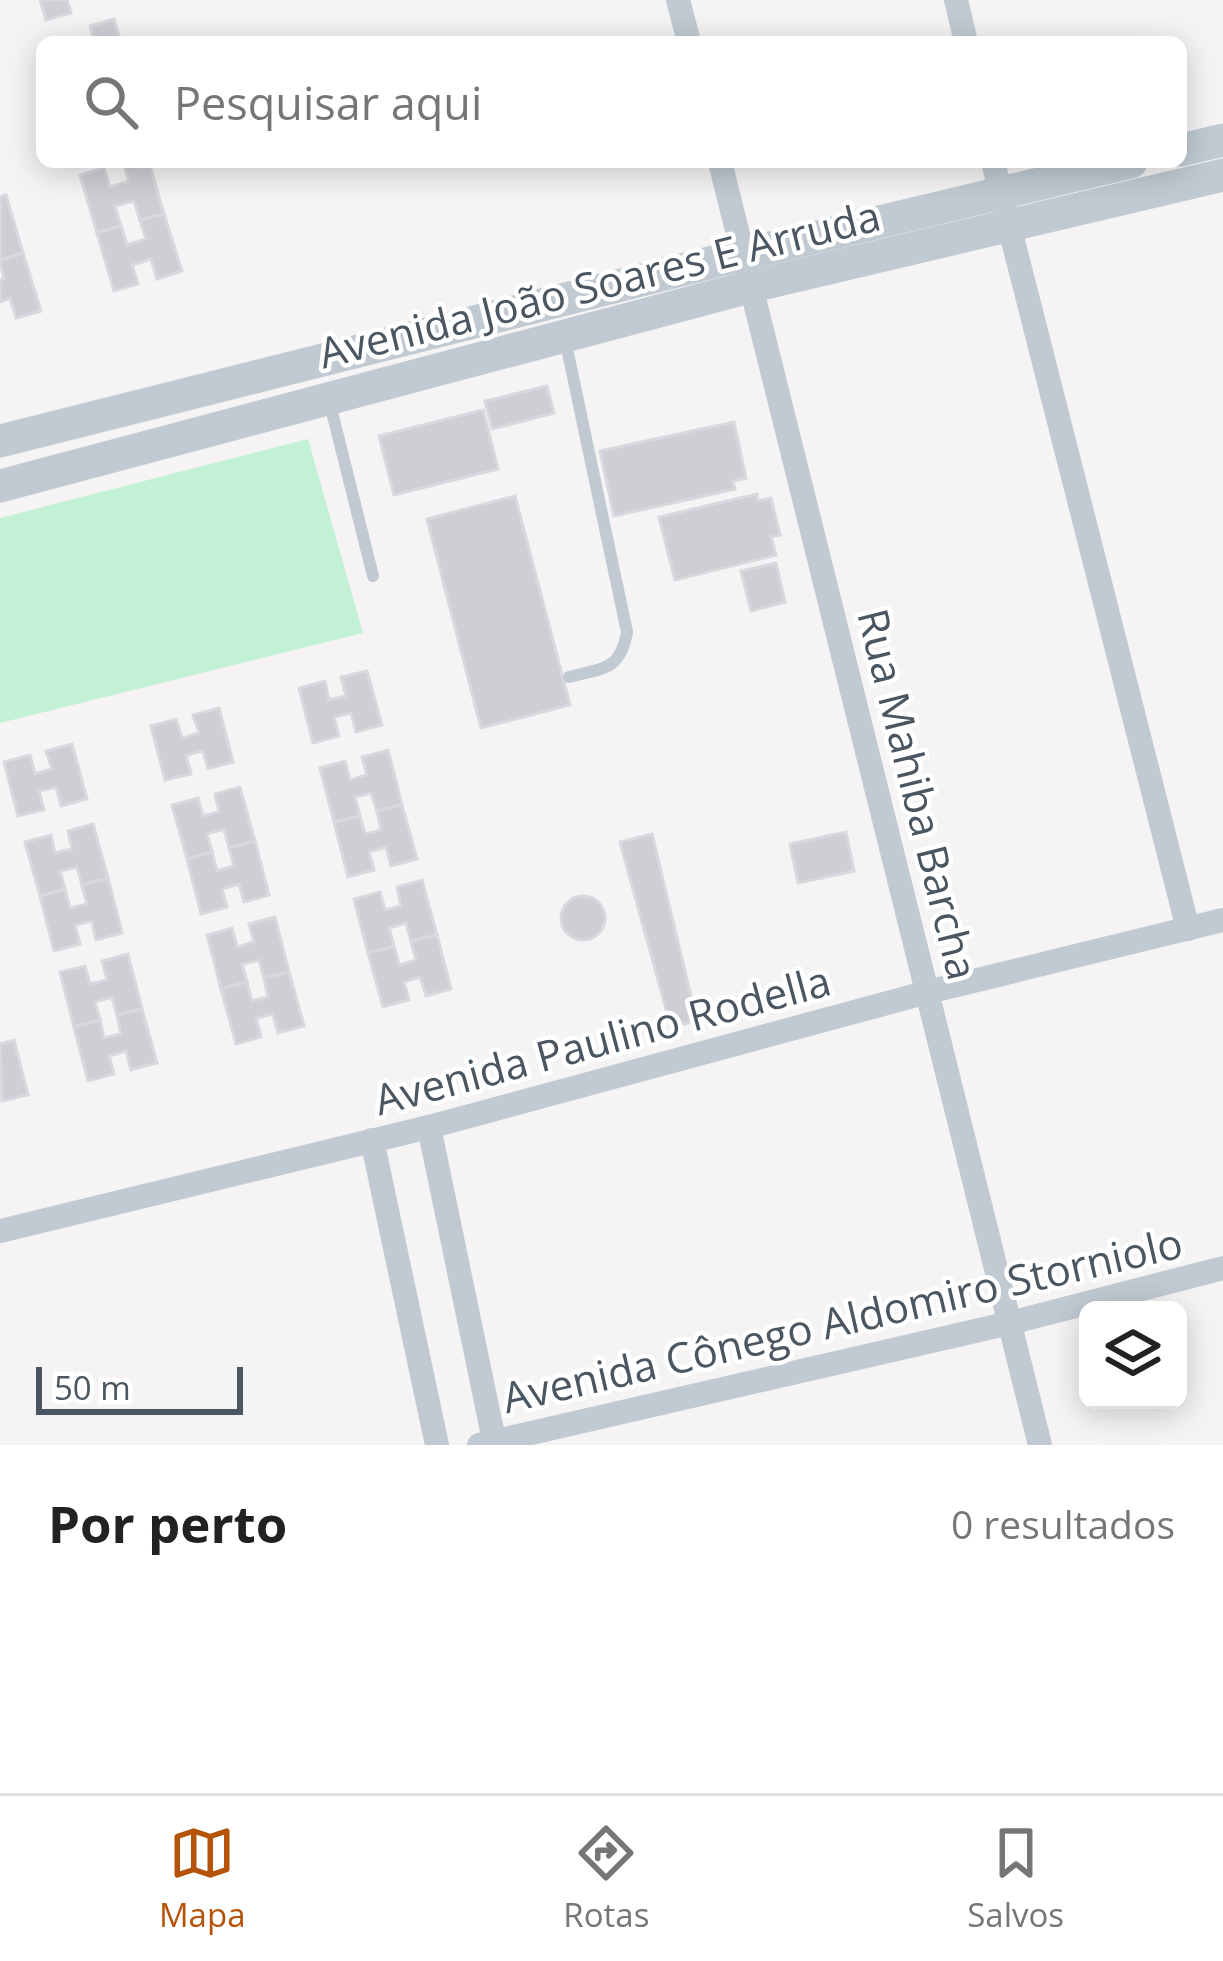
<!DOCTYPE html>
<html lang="pt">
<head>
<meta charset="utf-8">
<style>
  :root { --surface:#fff; --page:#f6f6f6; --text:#222; --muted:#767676; --line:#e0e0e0; --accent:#b45309 }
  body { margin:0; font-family:"Open Sans",sans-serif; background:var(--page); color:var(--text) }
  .controls { position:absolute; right:36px; bottom:36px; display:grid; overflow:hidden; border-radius:18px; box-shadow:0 6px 30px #0003 }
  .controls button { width:108px; height:108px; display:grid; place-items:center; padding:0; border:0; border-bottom:3px solid var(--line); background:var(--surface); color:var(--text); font:60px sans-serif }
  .scale { position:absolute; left:36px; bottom:30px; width:207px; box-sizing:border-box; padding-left:12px; border:6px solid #4a5661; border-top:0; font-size:33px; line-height:42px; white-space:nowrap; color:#4a5661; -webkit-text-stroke:9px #fff; paint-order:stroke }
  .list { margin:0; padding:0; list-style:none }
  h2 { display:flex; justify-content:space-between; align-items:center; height:156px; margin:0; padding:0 48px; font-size:51px }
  h2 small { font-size:39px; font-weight:400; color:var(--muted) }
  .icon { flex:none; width:66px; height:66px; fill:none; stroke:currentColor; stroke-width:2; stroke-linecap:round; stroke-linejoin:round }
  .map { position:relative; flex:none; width:1223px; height:1445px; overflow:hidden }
  .search { position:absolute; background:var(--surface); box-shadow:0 6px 30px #0003; left:36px; right:36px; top:36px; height:132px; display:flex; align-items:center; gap:30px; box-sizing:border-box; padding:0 42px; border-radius:18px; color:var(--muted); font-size:45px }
  .sheet { height:348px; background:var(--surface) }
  nav { display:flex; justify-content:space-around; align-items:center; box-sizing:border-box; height:168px; border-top:3px solid var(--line); background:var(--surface); font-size:33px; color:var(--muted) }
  nav a { display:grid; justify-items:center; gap:6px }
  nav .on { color:var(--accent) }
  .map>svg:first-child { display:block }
</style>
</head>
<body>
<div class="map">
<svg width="1223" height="1445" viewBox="0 0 1223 1445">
  <rect width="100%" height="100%" fill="#f5f3f3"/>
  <polygon fill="#c3f1d5" points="308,439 363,633 0,723 0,518"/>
  <g fill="#cdcfd5" stroke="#d7d9de" stroke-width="3">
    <polygon points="40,0 67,0 71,13 46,20"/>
    <polygon points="114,19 121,42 94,42 90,26"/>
    <polygon points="123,162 149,162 164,214 140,220 134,201 115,206 121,226 97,233 80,175 104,168 110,187 129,181"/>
    <polygon points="6,195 23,253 0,260 0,197"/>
    <polygon points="164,214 182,271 157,279 151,259 132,265 138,284 114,291 97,233 121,226 127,245 146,239 140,220"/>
    <polygon points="23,253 41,311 16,318 10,298 0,302 0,280 4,279 0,260"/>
    <polygon points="547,386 554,413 492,429 485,401"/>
    <polygon points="483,410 498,469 394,495 379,436"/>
    <polygon points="734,422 746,478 733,481 735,489 614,516 600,451"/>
    <polygon points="757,494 758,501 771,498 780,535 771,537 776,555 675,580 659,517"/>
    <polygon points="515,496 570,705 481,728 427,519"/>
    <polygon points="776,563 785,602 751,611 741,571"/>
    <polygon points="367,671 382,725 356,732 351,713 334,717 339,736 313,743 299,688 325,681 329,700 346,696 341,677"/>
    <polygon points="219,708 233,762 208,769 203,751 186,755 191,774 165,780 151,726 176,719 182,738 199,733 193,715"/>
    <polygon points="72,744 87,799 61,806 56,787 39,791 44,810 18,816 4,762 30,755 35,774 52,769 46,751"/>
    <polygon points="388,750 402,805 377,811 371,793 355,797 360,816 334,822 320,768 345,761 350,780 367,775 362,757"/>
    <polygon points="240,787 255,841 229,848 224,829 207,834 212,852 187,859 172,805 198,798 203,816 219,812 215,794"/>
    <polygon points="402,805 417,859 391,866 386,847 369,852 374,870 348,877 334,822 360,816 365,834 381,830 377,811"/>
    <polygon points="93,824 108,878 82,885 77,867 60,871 65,889 40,896 25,842 51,835 55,853 72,849 68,831"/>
    <polygon points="846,832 854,871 798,883 790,844"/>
    <polygon points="652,834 697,1021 671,1027 620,842"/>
    <polygon points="255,841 269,895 244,902 239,884 222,889 227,907 201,914 187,859 212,852 217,871 234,866 229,848"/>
    <polygon points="108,878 122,933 96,940 92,921 75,925 80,944 54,951 40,896 65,889 70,908 87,904 82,885"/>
    <polygon points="422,880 437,935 411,941 406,923 389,928 394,946 368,953 354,899 380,892 385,910 401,906 397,887"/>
    <circle cx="583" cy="918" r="22"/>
    <polygon points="275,917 289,972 264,978 259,960 242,964 247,982 221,989 207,935 232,928 237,947 254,942 249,924"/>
    <polygon points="437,935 451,989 426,996 420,977 404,982 409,1000 383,1007 368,953 394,946 399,965 416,960 411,941"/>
    <polygon points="128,954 142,1009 117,1015 112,997 95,1002 100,1020 74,1027 60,972 85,966 90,984 107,980 102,961"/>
    <polygon points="289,972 304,1026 278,1033 273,1014 256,1018 261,1037 236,1044 221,989 247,982 252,1001 268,997 264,978"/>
    <polygon points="142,1009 157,1063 131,1070 126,1051 109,1056 114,1074 88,1081 74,1027 100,1020 104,1038 121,1034 117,1015"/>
    <polygon points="14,1040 28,1095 2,1101 0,1044"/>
  </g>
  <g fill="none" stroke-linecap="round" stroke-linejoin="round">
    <g stroke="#c1cad2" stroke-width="12">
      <path d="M565,339L627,632C620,671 603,668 569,677"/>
      <polyline points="329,400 373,576"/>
    </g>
    <g stroke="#c1cad2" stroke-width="24">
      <polyline points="678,0 689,42"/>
      <polyline points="956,0 966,42"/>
      <polyline points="720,162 1040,1445"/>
      <polyline points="993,162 1188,929"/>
      <polyline points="429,1127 495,1445"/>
      <polyline points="372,1140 437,1445"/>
      <polyline points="0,1231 429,1127 928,992 1223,920"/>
      <polyline points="479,1445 1010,1323 1223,1268"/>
    </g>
    <g stroke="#c1cad2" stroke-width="33">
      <polyline points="1181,150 1223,140"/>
      <polyline points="0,441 745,254 1131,162"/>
      <polyline points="0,486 753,286 1223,175"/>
    </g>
  </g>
  <g text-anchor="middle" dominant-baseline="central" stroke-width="9" stroke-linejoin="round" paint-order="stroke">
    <g font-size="42" fill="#4a5661" stroke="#fff">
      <text transform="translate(599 283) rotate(-14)">Avenida João Soares E Arruda</text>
      <text transform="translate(919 794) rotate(76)">Rua Mahiba Barcha</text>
      <text transform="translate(602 1039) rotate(-15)">Avenida Paulino Rodella</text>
      <text transform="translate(842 1319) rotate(-13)">Avenida Cônego Aldomiro Storniolo</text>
    </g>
  </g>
</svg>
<div class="controls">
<button><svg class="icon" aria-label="layers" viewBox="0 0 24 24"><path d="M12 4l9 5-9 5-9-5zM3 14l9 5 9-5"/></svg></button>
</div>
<div class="scale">50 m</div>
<div class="search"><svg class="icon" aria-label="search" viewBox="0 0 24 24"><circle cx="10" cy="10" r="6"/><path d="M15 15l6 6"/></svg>Pesquisar aqui</div>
</div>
<section class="sheet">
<h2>Por perto<small>0 resultados</small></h2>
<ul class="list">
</ul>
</section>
<nav>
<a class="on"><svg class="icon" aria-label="map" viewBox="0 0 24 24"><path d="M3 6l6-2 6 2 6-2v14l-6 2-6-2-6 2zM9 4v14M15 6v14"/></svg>Mapa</a>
<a><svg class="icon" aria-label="directions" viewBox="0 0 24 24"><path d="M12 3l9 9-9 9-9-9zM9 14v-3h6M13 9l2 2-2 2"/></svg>Rotas</a>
<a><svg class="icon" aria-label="saved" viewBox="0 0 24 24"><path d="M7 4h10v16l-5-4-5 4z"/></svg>Salvos</a>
</nav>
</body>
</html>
